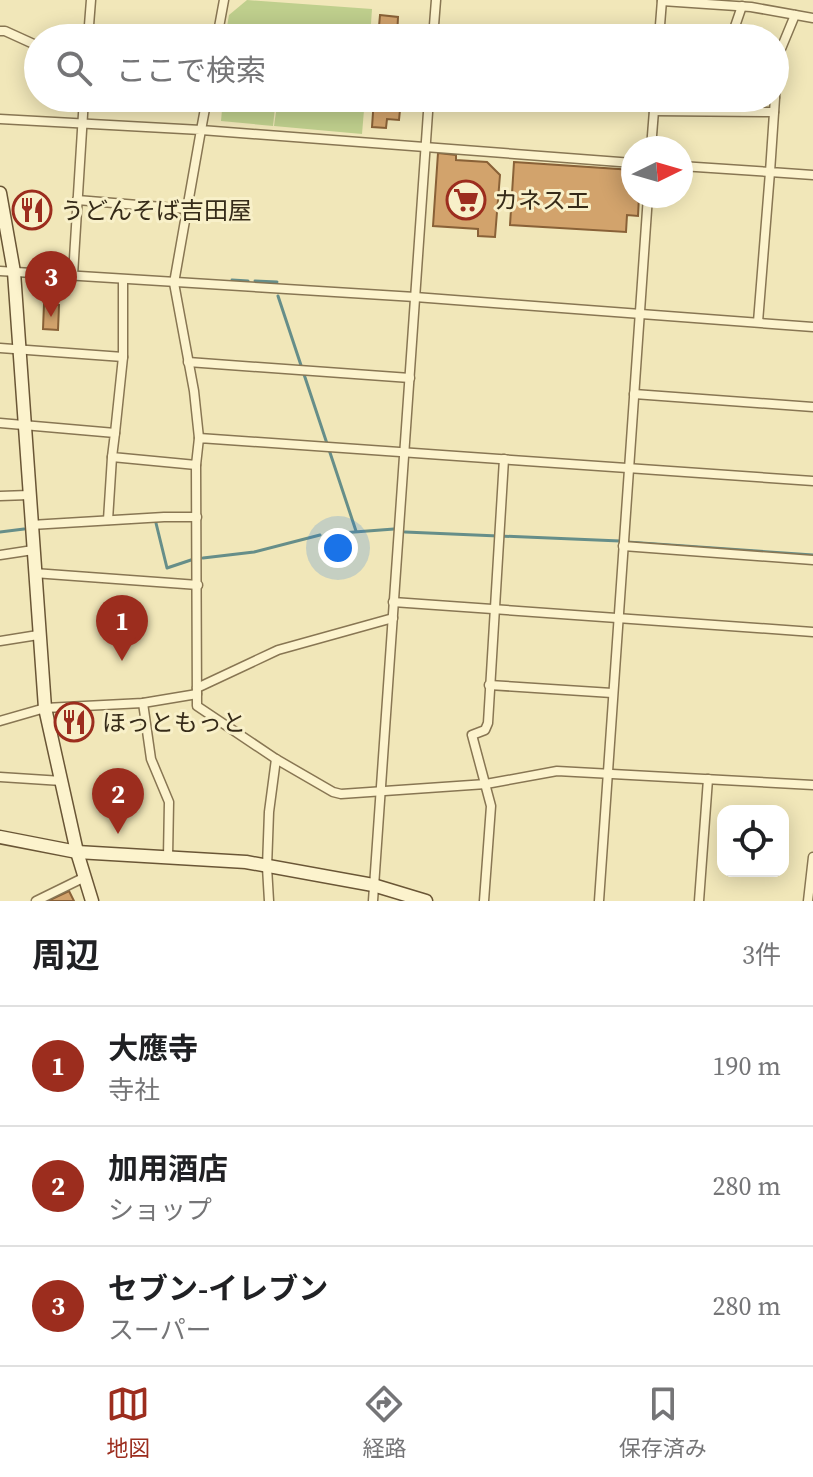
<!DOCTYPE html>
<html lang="ja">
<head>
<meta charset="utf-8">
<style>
  :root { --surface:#fff; --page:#f6f6f6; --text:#202124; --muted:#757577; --line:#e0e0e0; --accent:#9c2d1e }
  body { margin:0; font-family:"Source Serif 4","Noto Sans JP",serif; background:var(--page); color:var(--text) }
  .controls { position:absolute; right:24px; bottom:24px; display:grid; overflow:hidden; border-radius:16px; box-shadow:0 4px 20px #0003 }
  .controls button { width:72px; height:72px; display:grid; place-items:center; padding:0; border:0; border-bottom:2px solid var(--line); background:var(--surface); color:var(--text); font:40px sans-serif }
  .compass { position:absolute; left:621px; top:136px; width:72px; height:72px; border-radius:50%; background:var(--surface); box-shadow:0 4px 20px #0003; rotate:85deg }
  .you { position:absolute; left:338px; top:548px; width:28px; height:28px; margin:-20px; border:6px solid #fff; border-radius:50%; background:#1a73e8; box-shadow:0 0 0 12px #1a73e833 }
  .badge { display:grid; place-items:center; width:52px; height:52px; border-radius:50%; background:var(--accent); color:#fff; font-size:26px; font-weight:700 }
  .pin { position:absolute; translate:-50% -66px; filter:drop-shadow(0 2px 4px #0008) }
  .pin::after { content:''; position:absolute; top:42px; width:28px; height:24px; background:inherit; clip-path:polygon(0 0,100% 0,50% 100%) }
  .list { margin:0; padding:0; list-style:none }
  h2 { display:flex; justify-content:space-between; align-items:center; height:104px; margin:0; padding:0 32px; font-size:34px }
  h2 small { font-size:26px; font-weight:400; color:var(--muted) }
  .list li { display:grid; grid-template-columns:52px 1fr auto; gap:24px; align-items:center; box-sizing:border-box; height:120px; padding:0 32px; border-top:2px solid var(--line) }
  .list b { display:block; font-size:30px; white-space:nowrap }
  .list p { margin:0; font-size:26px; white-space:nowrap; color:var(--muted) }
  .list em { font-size:26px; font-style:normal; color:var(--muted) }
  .icon { flex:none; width:44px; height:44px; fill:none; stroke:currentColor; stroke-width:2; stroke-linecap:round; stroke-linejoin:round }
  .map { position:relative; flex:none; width:813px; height:901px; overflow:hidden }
  .search { position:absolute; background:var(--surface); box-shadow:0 4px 20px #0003; left:24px; right:24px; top:24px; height:88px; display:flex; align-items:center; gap:20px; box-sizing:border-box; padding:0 28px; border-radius:44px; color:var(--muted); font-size:30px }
  .sheet { height:464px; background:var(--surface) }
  nav { display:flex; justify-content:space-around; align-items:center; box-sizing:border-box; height:112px; border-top:2px solid var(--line); background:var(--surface); font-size:22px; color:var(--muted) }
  nav a { display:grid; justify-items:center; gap:4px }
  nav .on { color:var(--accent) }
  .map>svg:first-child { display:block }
</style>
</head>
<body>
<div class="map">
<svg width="813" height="901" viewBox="0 0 813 901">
  <rect width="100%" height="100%" fill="#f1e7b9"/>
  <g fill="#bfcf8d">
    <polygon points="247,0 372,9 370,38 225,38 229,15"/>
    <polygon points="223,98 276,98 273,126 221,121"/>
    <polygon points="278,98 365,98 362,134 274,126"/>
  </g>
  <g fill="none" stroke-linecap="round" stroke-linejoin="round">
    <g stroke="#668e89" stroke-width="3">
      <polyline points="232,280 248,281"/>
      <polyline points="255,281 277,282"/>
      <polyline points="278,296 356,531"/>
      <polyline points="155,519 167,568 194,559"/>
      <polyline points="0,532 24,529"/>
      <polyline points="405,532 620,541"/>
      <polyline points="328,534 394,529"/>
      <polyline points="627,542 813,555"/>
      <polyline points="203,558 254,552 320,535"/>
    </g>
  </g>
  <g fill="#d2a36c" stroke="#896137" stroke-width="2">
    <polygon points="380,15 398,17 397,38 378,38"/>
    <polygon points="374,98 401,100 399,120 387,119 386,128 372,127"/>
    <polygon points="438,153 456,155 456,160 487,162 500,175 495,237 478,236 478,229 433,226"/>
    <polygon points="514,162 633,170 633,196 639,196 638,216 627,215 626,232 510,225"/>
    <polygon points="44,304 59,305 58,330 43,329"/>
    <polygon points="69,891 74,901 48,901"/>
  </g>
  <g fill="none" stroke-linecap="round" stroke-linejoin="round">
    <g stroke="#887653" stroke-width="11">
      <g id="street">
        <polyline points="662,1 751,7 813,18"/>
        <polyline points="0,31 5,31 38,46"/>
        <polyline points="88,38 91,0"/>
        <polyline points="217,38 224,0"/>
        <polyline points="433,38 436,0"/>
        <polyline points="659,38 662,0"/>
        <polyline points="731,38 742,6"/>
        <polyline points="775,97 778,56 795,15"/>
        <polyline points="207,98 201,130 633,163"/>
        <polyline points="775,98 770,172 813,175"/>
        <polyline points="654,111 774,112"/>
        <polyline points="0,119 201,130 174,283 194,391 199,438"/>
        <polyline points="651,148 655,98"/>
        <polyline points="681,166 770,172 758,322"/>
        <polyline points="77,200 187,209"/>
        <polyline points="0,271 415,297 813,327"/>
        <polyline points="73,275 84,98"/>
        <polyline points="0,348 123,357"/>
        <polyline points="188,362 410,378"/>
        <polyline points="634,394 813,407"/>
        <polyline points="0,423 115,433 112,457 196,465 199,438 813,481"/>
        <polyline points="115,433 123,357 123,280"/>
        <polyline points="196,465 197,706 276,759 333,792 341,794 486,784 557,771 813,785"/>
        <polyline points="0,496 29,495"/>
        <polyline points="108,520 112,457"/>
        <polyline points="31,525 164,517 197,517"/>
        <polyline points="623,546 813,560"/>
        <polyline points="0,555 33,550"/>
        <polyline points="34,573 198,585"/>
        <polyline points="393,602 813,632"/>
        <polyline points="0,641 38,635"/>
        <polyline points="489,685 612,693"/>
        <polyline points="197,688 278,650 393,618"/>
        <polyline points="143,703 151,759 169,802 168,857"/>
        <polyline points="0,721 45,708 143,703 197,694"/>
        <polyline points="0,777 62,781"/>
        <polyline points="36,901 85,877"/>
        <polyline points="269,901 267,867 269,812 276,759"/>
        <polyline points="373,901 429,98"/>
        <polyline points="484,901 491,806 472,735 485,730 488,723 504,459"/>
        <polyline points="599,901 648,196"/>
        <polyline points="699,901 708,779"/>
        <polyline points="808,901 813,857"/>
      </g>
    </g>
    <g stroke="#6a5636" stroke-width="15">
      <g id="secondary">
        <polyline points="0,193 14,272 45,708 77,852 92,901"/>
        <polyline points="0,837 77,852 246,862 373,885 426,901"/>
      </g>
    </g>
    <use href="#street" stroke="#fcf3cd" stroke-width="8"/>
    <use href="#secondary" stroke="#fcf3cd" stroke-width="12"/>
  </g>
  <defs>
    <g id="supermarket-ring" transform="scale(2)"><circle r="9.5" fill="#f8f0c9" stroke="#9c2d1e" stroke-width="1.5"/><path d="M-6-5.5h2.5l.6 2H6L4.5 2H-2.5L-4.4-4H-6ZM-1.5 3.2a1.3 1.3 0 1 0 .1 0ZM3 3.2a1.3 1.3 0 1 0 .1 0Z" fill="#9c2d1e"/></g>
    <g id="restaurant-ring" transform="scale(2)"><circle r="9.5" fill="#f8f0c9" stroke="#9c2d1e" stroke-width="1.5"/><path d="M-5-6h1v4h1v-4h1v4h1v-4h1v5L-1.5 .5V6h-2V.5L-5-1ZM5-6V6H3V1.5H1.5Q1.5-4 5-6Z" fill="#9c2d1e"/></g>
  </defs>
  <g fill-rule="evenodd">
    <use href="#supermarket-ring" x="466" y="200"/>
    <use href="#restaurant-ring" x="32" y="210"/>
    <use href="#restaurant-ring" x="74" y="722"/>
  </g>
  <g text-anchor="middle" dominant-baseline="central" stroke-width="6" stroke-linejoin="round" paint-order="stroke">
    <g font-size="24" fill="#362b19" stroke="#f8f0c9" text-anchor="start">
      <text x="494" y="200">カネスエ</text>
      <text x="60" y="210">うどんそば吉田屋</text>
      <text x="102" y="722">ほっともっと</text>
    </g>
  </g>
</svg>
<div class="controls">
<button><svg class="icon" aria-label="locate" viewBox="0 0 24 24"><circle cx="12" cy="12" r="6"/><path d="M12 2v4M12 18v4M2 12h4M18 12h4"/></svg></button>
</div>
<svg class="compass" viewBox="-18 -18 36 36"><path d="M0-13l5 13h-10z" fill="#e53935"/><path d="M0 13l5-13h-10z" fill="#757577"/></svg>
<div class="you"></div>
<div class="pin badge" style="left:122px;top:661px">1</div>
<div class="pin badge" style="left:118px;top:834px">2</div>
<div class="pin badge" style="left:51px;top:317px">3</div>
<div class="search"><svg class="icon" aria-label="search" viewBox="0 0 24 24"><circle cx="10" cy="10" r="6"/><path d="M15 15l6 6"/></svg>ここで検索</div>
</div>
<section class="sheet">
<h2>周辺<small>3件</small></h2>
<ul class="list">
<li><span class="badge">1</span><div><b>大應寺</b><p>寺社</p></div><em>190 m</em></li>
<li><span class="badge">2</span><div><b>加用酒店</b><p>ショップ</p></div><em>280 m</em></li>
<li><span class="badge">3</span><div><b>セブン-イレブン</b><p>スーパー</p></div><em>280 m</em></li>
</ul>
</section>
<nav>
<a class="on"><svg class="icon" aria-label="map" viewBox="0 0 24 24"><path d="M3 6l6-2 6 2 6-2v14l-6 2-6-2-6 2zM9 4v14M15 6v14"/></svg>地図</a>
<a><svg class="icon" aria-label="directions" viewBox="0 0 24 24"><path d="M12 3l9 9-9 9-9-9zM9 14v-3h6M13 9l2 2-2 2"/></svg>経路</a>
<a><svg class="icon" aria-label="saved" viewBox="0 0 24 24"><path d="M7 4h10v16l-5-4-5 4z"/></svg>保存済み</a>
</nav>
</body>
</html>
